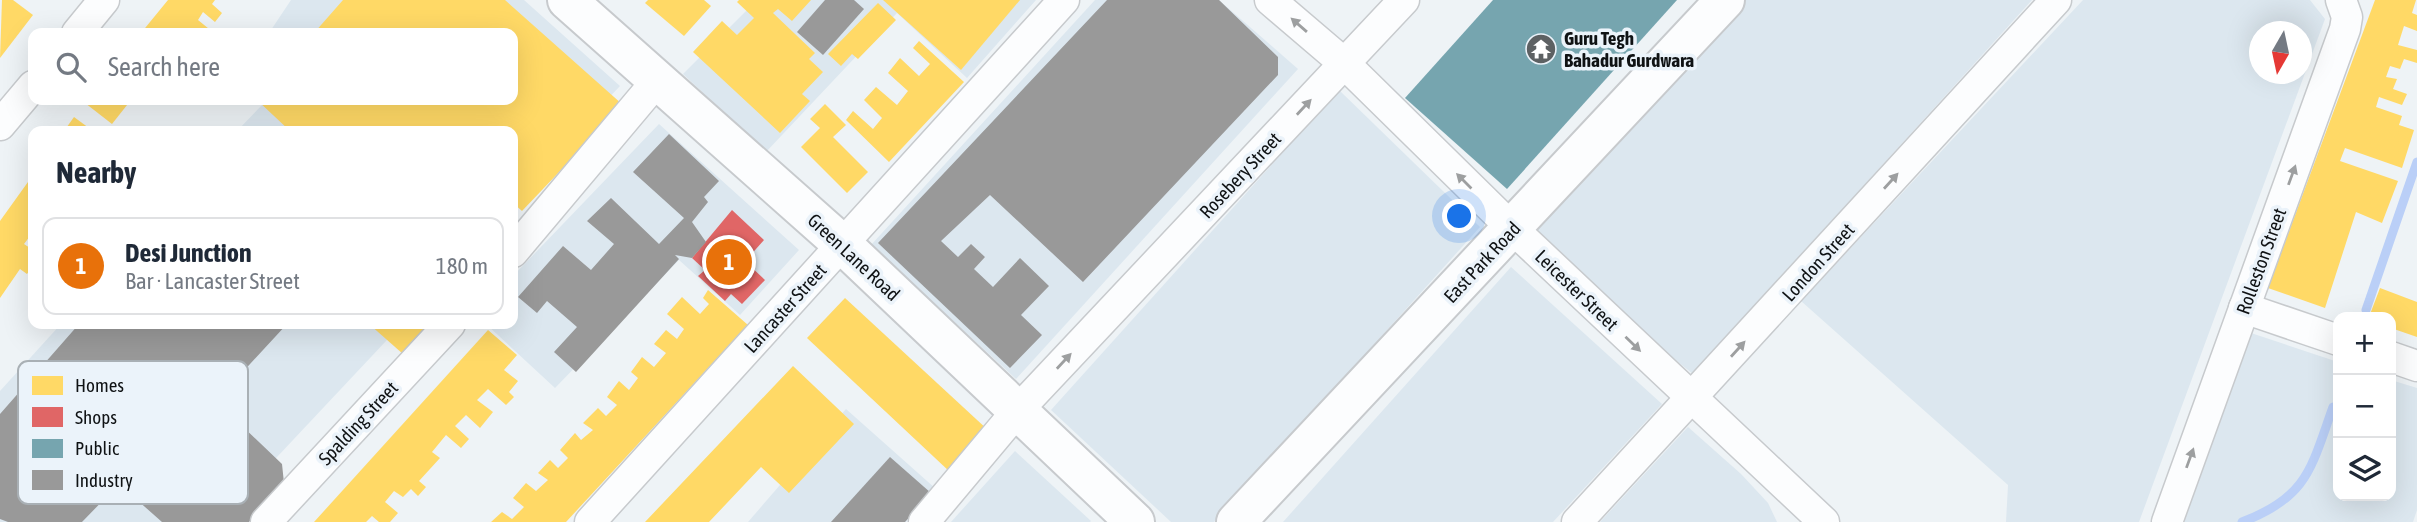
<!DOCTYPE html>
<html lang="en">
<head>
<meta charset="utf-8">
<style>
  :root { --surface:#fff; --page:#f6f6f7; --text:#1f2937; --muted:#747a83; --line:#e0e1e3; --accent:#db2777 }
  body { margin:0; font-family:"Asap Condensed",sans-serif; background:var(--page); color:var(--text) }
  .controls { position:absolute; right:21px; bottom:21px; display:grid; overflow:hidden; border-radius:14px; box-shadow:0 7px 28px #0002 }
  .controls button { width:63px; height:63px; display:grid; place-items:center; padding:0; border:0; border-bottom:2px solid var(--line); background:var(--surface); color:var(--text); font:35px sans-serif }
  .compass { position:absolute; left:2249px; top:21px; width:63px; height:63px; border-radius:50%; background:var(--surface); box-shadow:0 7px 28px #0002; rotate:189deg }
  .you { position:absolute; left:1460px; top:217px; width:24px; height:24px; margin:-18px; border:5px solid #fff; border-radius:50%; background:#1a73e8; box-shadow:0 0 0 10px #1a73e833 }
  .badge { display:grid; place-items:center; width:46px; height:46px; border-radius:50%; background:var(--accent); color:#fff; font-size:23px; font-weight:700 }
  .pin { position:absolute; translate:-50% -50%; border:4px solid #fff; box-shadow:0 2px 7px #0006 }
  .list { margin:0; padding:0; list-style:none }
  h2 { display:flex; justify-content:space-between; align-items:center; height:91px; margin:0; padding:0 28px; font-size:30px }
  h2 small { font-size:23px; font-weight:400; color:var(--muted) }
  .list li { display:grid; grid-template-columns:46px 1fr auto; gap:21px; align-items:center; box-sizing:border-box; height:98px; margin:0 14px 14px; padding:0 14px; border:2px solid var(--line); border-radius:14px }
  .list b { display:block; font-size:26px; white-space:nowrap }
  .list p { margin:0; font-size:23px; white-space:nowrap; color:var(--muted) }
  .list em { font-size:23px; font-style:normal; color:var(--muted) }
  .icon { flex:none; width:38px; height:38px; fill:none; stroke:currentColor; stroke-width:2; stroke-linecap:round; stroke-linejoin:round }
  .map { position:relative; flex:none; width:2417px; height:522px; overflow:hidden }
  .search { position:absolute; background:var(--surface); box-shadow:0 7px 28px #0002; left:28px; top:28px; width:490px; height:77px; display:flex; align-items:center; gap:18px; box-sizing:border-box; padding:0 24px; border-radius:14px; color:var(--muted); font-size:26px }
  .panel { position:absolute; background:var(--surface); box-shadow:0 7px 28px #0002; left:28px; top:126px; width:490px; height:203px; border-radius:14px }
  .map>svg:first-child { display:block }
</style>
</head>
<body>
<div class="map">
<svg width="2417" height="522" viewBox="0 0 2417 522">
  <rect width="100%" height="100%" fill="#eef3f6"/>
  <g fill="#dce7ef" fill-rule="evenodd">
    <polygon points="291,0 524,0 620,86 513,199 513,131 237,131 262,105 257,100 513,100 513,33 269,33"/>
    <polygon points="757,0 1036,0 967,78 897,13 766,152 683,74"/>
    <polygon points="1095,0 1219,0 1298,69 1016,379 871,245"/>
    <polygon points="1737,0 2032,0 1693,374 1513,229"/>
    <path d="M2083,0H2310L2325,19L2139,522H2006L2008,485L1801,301ZM2260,32H2302V74H2260Z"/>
    <polygon points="1339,90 1480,227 1214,522 1171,522 1051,410"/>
    <polygon points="659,124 799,250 740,315 679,260 555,388 486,324 513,324 513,276"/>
    <polygon points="1511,267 1662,404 1553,522 1283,522"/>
    <polygon points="61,324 402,324 216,522 0,522 0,391"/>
    <polygon points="2251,333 2338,362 2338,496 2391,496 2391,380 2417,388 2417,510 2413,522 2184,522"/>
    <polygon points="846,409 936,489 906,522 748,522"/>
    <polygon points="1688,427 1741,474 1768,503 1777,522 1600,522"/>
    <polygon points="1015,451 1091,521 1090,522 951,522"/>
  </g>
  <g fill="#ffd966">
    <polygon points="2,0 13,0 33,15 0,58"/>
    <polygon points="168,0 215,0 212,4 222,13 215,22 203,12 198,20 214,33 194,33 189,30 186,33 141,33"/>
    <polygon points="343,0 505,0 623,105 522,211 513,203 513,131 290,131 257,100 513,100 513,33 314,33"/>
    <polygon points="648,0 704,0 711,6 684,36 645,3"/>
    <polygon points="739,0 811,0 792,21 778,9 773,13 815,53 809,59 823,72 802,94 810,101 780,133 693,52 722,21 737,35 754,18 737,2"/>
    <polygon points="883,0 1020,0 961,70"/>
    <polygon points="2375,0 2416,0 2412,13 2417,15 2417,31 2404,26 2398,45 2417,50 2417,63 2404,59 2400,69 2390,66 2386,77 2397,79 2393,89 2407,94 2402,105 2379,97 2376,107 2402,116 2399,125 2414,130 2402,168 2345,148 2340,161 2398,181 2382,223 2356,212 2325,308 2268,288"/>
    <polygon points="878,3 896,20 858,59 852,54 841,66 828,54"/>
    <polygon points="919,41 964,82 889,162 846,120 853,111 873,129 882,118 864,100 876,87 897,105 908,91 888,73 900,58 919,76 930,64 913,48"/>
    <polygon points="88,100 131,100 112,124 85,103"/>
    <polygon points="825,104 846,125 833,137 868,172 847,193 801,147 820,128 810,119"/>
    <polygon points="74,117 93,131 64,131"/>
    <polygon points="33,175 33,232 24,244 33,250 33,266 27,274 20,269 0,298 0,221"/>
    <polygon points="2380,288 2417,302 2417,337 2391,328 2391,317 2369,317"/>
    <polygon points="708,290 748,325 566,522 491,522 502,512 512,519 524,507 513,498 526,483 536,491 548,480 538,473 550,460 558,468 568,458 560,450 575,433 581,440 593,430 583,423 598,408 606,416 617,405 607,397 619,381 629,390 638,378 631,372 642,357 654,367 666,353 654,344 666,330 677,339 684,329 667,314 682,297 700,314 709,304 703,298"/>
    <polygon points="845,298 989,431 950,472 807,338"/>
    <polygon points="369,324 431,324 403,354"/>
    <polygon points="488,330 517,355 504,370 518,381 509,392 514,397 506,405 488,389 477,400 493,412 480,428 466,415 455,426 469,439 461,448 446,435 432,452 440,458 419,481 426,487 418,496 411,489 403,497 394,491 385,502 398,513 390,522 379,522 372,516 366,522 314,522"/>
    <polygon points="793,366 854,424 789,493 761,467 709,522 645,522"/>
  </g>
  <polygon fill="#e06666" points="732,210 764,240 748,258 748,264 765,280 742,304 731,294 725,301 698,276 705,270 692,258"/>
  <polygon fill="#76a5af" points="1493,0 1677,0 1507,189 1405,98"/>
  <g fill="#999">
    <polygon points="825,0 854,0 864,9 823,55 797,32"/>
    <polygon points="1107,0 1219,0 1278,57 1278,75 1083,282 990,195 941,241 958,257 971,244 985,257 974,269 993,287 1020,258 1049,286 1021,315 1042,335 1010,368 878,243"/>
    <polygon points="669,134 719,181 704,197 708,202 692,222 706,242 692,258 675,255 679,259 576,372 554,352 577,327 547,301 537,313 518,297 563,246 591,270 614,244 587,221 611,198 659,244 684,218 633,172"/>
    <polygon points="79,324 287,324 216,401 282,464 284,483 249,522 162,522 119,484 82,522 8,522 0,519 0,414"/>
    <polygon points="890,457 931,493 905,522 831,522"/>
  </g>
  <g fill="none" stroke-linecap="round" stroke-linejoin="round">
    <g stroke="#bacff7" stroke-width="9">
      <polyline points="2366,310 2417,162"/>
      <path d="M2242,522C2308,497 2311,468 2333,407"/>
    </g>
    <g stroke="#c7cacd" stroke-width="33">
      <g id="street">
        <polyline points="1270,0 1345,64 1513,229 1824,522"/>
        <polyline points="77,33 104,0"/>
        <polyline points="0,125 33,86"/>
        <polyline points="513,252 656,82"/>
        <polyline points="2244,308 2338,340"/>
        <polyline points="2391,357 2417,366"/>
        <polyline points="266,522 450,324"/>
        <polyline points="590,522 1064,0"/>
        <polyline points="924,522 1017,411 1404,0"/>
        <polyline points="1577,522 2056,0"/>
        <polyline points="2167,522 2345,29 2347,17 2341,0"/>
      </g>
    </g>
    <g stroke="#c7cacd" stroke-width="42">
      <g id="secondary">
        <polyline points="567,0 842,244 1135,522"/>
        <polyline points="1236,522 1725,0"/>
      </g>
    </g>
    <use href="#street" stroke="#fcfdfe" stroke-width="30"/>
    <use href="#secondary" stroke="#fcfdfe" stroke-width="38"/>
  </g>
  <defs><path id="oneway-solid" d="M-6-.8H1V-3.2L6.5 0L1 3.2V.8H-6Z" transform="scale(1.75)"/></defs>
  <g fill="#9d9fa0">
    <use href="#oneway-solid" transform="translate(1299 25) rotate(-139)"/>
    <use href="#oneway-solid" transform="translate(1304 107) rotate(-47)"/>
    <use href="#oneway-solid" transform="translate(2292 175) rotate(-70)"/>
    <use href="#oneway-solid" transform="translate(1464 181) rotate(-135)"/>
    <use href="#oneway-solid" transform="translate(1891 181) rotate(-48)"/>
    <use href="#oneway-solid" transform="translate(1633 344) rotate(44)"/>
    <use href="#oneway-solid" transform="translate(1738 349) rotate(-48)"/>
    <use href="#oneway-solid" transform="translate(1064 361) rotate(-47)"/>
    <use href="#oneway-solid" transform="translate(2190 458) rotate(-70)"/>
  </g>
  <defs>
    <g id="temple-disc" transform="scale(1.575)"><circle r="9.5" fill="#5d6163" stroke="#ebf3fa"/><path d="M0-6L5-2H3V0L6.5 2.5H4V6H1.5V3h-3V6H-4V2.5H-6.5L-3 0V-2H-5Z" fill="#fff"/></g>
  </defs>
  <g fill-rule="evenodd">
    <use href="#temple-disc" x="1541" y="49"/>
  </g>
  <g text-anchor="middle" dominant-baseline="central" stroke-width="7" stroke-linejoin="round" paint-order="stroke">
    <g font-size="19" font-weight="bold" fill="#0f1214" stroke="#ebf3fa" text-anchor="start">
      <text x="1564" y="38">Guru Tegh<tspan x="1564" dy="22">Bahadur Gurdwara</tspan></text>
    </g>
    <g font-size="19" fill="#0f1214" stroke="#ebf3fa">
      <text transform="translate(1240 175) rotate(-47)">Rosebery Street</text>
      <text transform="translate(854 257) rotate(43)">Green Lane Road</text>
      <text transform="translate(2261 261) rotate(-70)">Rolleston Street</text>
      <text transform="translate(1482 262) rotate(-47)">East Park Road</text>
      <text transform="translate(1818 262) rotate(-48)">London Street</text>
      <text transform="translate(1577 290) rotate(44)">Leicester Street</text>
      <text transform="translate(785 308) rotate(-48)">Lancaster Street</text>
      <text transform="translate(358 423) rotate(-47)">Spalding Street</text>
    </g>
  </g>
  <rect x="18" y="361" width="230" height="143" rx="10" fill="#ebf3fa" stroke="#a9b0b5" stroke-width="2"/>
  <rect x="32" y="376" width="31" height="19" fill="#ffd966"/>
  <rect x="32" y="407" width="31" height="20" fill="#e06666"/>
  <rect x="32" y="439" width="31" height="19" fill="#76a5af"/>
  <rect x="32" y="470" width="31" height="20" fill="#999"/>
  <g font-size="19" fill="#0f1214">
    <text x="75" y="392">Homes</text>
    <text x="75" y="424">Shops</text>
    <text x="75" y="455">Public</text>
    <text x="75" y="487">Industry</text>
  </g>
</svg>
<div class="controls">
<button>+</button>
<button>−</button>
<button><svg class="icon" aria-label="layers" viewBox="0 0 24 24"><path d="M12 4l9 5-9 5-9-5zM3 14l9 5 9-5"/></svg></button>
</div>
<svg class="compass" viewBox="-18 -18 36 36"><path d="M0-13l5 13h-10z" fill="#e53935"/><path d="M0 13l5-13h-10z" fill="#747a83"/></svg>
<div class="you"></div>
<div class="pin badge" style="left:729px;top:262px;background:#e8710a">1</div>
<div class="search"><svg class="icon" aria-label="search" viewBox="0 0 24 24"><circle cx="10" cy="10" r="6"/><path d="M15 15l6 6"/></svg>Search here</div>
<section class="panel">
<h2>Nearby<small></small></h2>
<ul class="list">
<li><span class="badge" style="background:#e8710a">1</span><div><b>Desi Junction</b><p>Bar · Lancaster Street</p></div><em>180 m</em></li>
</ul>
</section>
</div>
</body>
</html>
